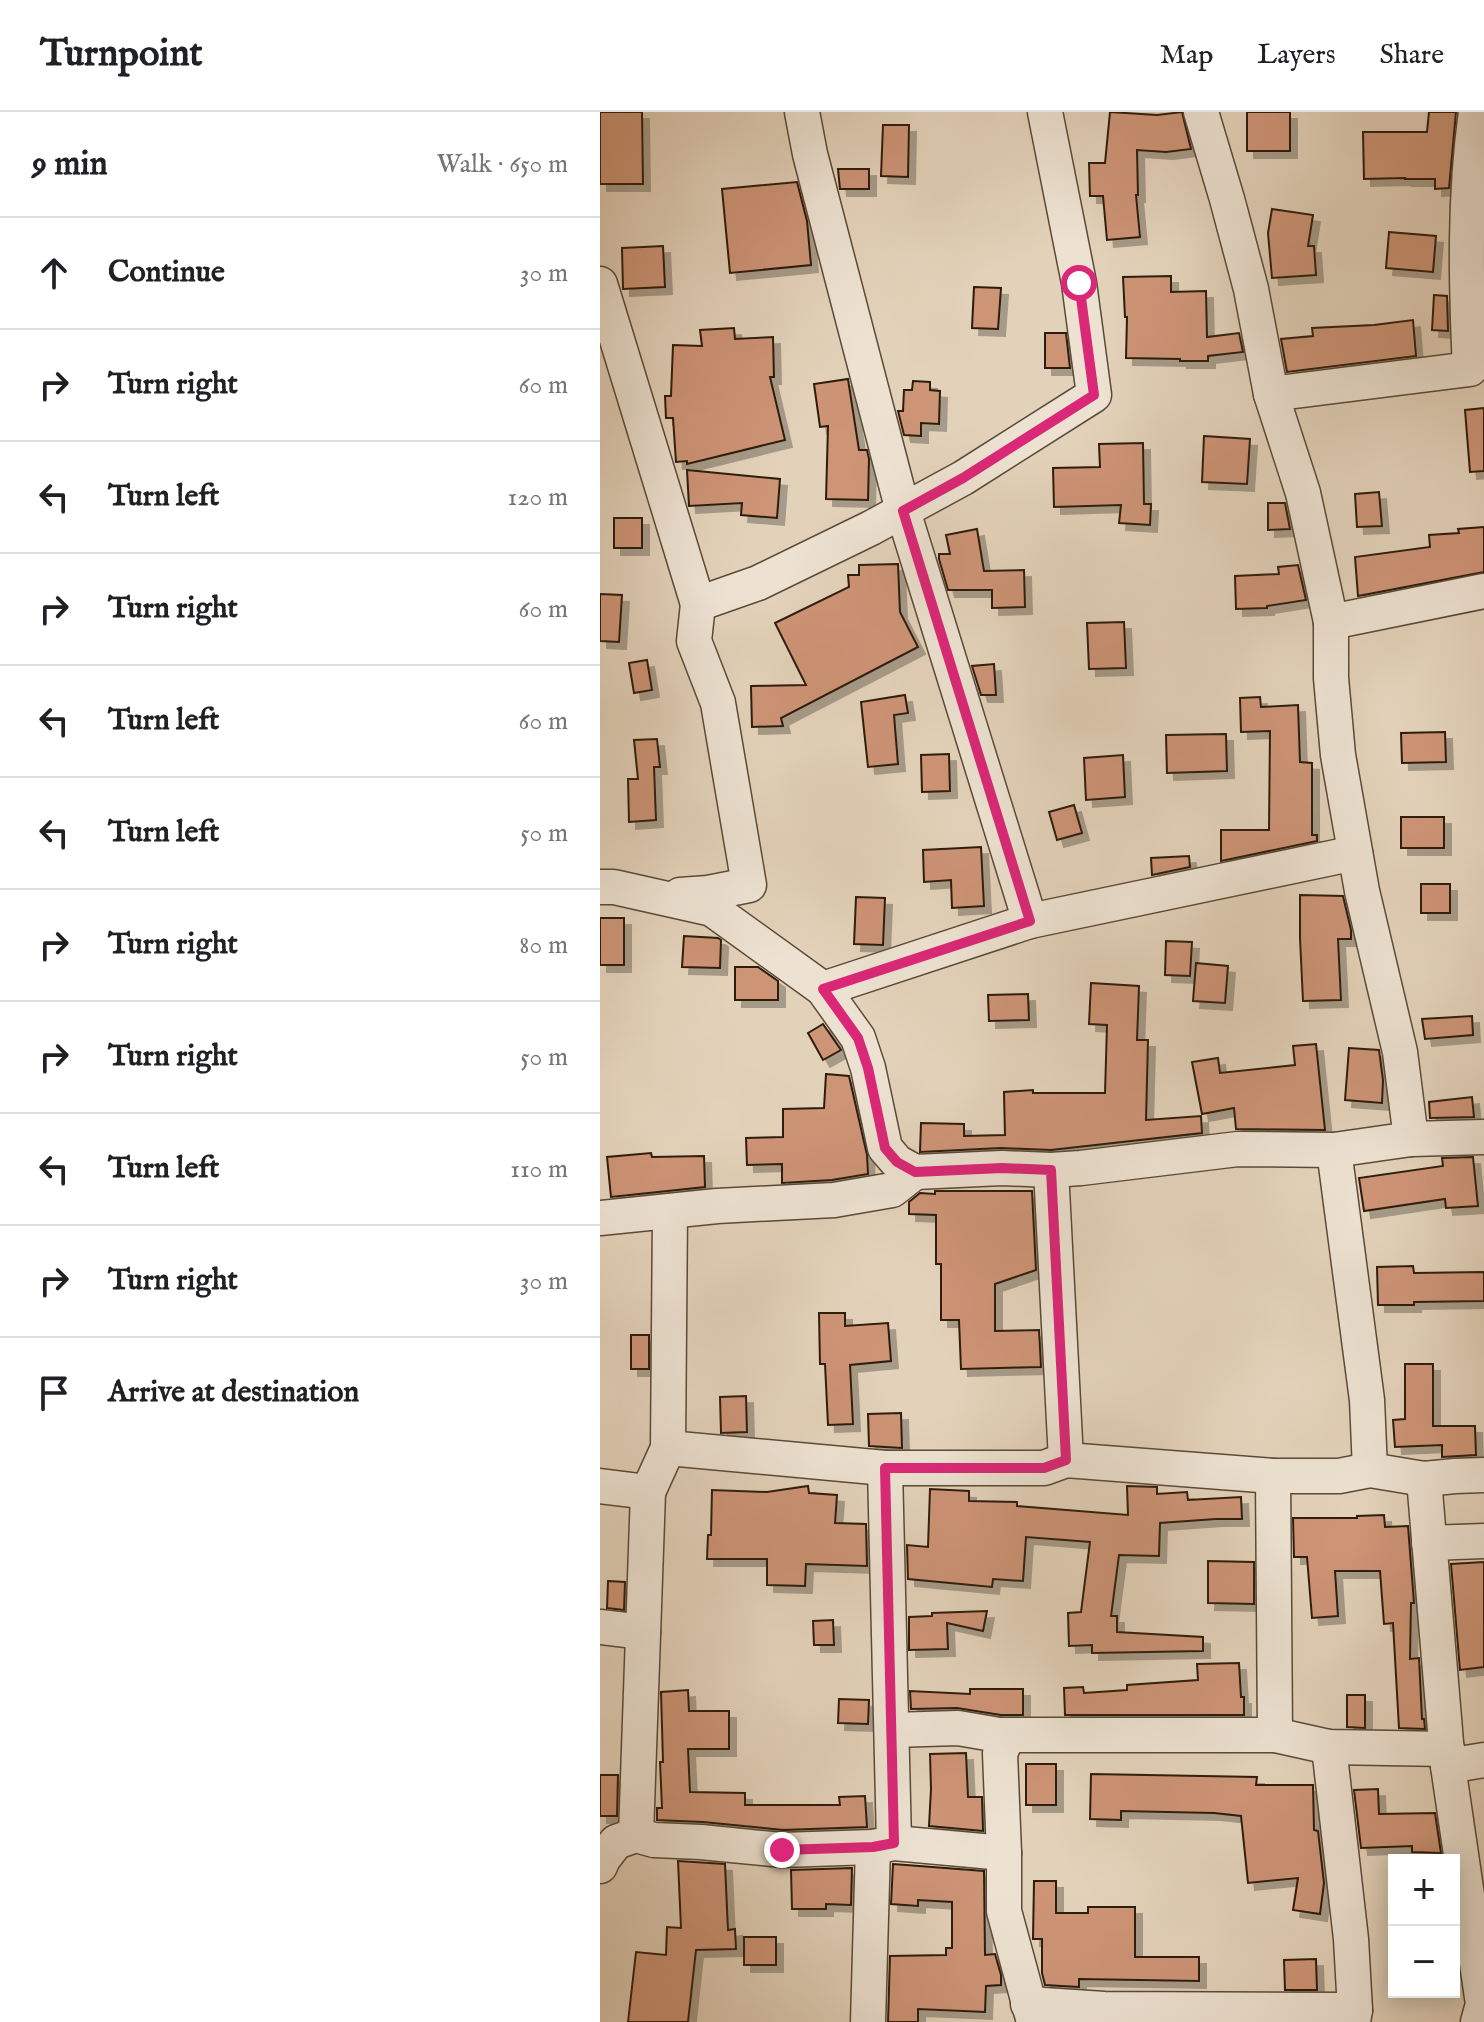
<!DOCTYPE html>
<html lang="en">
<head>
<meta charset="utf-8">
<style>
  :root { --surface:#fff; --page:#f6f6f6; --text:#202124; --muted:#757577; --line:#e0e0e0 }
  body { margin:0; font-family:"IM FELL English",serif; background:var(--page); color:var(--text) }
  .controls { position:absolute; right:24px; bottom:24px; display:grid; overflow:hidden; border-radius:0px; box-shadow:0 4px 20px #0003 }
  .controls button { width:72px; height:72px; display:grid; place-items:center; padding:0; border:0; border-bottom:2px solid var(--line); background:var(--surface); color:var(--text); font:40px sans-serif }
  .stop { position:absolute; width:24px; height:24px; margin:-18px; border:6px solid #db2777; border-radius:50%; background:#fff }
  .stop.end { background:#db2777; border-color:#fff; box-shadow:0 2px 8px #0008 }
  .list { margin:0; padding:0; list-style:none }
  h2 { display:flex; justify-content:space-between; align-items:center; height:104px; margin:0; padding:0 32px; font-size:34px }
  h2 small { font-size:26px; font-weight:400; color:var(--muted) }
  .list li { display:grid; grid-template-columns:52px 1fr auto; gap:24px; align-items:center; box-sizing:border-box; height:112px; padding:0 32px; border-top:2px solid var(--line) }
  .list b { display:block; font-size:30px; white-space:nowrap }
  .list em { font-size:26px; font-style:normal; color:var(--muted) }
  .icon { flex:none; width:44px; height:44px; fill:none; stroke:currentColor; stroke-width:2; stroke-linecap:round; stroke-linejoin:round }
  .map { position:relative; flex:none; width:884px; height:1910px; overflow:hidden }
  header { display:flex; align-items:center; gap:48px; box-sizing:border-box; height:112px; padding:0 40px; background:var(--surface); border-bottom:2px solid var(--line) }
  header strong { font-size:38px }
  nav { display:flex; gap:44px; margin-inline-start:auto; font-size:28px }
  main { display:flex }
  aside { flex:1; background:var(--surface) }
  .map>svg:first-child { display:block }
</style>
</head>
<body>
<header>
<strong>Turnpoint</strong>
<nav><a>Map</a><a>Layers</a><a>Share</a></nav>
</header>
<main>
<aside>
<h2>9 min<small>Walk · 650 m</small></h2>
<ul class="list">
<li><svg class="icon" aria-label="ahead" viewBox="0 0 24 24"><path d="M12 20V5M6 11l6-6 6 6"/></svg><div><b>Continue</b></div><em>30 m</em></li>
<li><svg class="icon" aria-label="right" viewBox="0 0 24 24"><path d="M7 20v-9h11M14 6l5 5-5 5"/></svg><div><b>Turn right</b></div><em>60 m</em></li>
<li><svg class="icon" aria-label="left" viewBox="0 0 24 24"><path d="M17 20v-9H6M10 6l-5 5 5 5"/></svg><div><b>Turn left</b></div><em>120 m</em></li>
<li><svg class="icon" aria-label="right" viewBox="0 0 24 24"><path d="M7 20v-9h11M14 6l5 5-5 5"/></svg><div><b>Turn right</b></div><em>60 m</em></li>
<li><svg class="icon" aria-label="left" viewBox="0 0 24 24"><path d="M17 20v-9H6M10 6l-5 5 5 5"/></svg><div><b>Turn left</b></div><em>60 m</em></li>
<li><svg class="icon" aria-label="left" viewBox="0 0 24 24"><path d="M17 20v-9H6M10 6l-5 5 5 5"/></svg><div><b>Turn left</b></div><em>50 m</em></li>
<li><svg class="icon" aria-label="right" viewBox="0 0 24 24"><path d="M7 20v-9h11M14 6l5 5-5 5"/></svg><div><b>Turn right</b></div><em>80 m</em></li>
<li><svg class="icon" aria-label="right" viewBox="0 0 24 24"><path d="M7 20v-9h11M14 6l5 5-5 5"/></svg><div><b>Turn right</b></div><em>50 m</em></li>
<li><svg class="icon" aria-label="left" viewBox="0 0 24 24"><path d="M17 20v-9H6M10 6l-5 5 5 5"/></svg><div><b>Turn left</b></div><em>110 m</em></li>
<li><svg class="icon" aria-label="right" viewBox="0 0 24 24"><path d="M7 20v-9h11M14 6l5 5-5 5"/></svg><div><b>Turn right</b></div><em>30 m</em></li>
<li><svg class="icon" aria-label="arrive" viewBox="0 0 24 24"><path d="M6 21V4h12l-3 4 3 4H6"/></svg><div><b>Arrive at destination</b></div></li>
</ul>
</aside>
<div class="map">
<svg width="884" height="1910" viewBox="0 0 884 1910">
  <defs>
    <filter id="shadow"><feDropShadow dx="7" dy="7" stdDeviation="0" flood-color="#0004"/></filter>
  </defs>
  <rect width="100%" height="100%" fill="#e3d2ba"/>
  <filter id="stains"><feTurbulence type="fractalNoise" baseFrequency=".0025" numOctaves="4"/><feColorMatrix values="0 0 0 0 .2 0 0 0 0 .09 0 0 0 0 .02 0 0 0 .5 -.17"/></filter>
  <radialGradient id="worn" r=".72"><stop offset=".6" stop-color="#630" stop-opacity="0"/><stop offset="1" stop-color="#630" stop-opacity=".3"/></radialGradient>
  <g fill="#cd9476" stroke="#2e1c0b" stroke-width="2" filter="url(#shadow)">
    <polygon points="0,0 42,0 43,72 0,72"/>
    <polygon points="510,0 557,3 582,0 591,37 566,40 537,38 538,83 536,83 540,125 507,128 503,84 490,84 489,51 505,51"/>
    <rect x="647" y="0" width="43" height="39"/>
    <polygon points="829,0 856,0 849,76 835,77 835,67 805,67 805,66 764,67 763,20 827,20"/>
    <polygon points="283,13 309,13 308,65 281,64"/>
    <polygon points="238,57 269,57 269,77 240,77"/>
    <polygon points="197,70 207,109 211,153 130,161 122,77"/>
    <polygon points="672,97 713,103 708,134 714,134 716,163 672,166 668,121"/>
    <polygon points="789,120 836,124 833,160 786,156"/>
    <polygon points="63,134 65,175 23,177 22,136"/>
    <polygon points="571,164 571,180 606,179 607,225 639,221 643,240 608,244 608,249 580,249 580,247 526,246 527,205 525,205 523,165"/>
    <polygon points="374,175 401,176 398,217 372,216"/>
    <polygon points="834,183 847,184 848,219 832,218"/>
    <polygon points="813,208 816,244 687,260 681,227 713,224 712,216 774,213"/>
    <polygon points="134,216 135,227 173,225 174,265 170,265 185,328 87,352 87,349 76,350 73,306 66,306 65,284 71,284 73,233 102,234 100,218"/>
    <polygon points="445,221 466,221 470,256 445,256"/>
    <polygon points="248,267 259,338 267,338 269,347 268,388 226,387 228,314 220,315 214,272"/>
    <polygon points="313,269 330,270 330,278 340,279 339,312 321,311 321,324 304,323 298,299 303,299 304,278 312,278"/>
    <polygon points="884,296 884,359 870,360 865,298"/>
    <polygon points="604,324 650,327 647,372 602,370"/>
    <polygon points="543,331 544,392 551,392 550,413 519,411 521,393 454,395 453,356 500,355 499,332"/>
    <polygon points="87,358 180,367 177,406 141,403 142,391 89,394"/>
    <polygon points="779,380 782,414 757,415 755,382"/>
    <polygon points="668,391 685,391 690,417 668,418"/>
    <rect x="14" y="406" width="28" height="30"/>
    <polygon points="884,415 884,460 758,484 755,445 830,435 829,423 859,421 858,417"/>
    <polygon points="377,417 384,459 424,458 425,495 392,496 392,478 348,478 339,447 339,442 350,442 346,423"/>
    <polygon points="298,452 300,500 318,535 181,606 183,614 152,615 151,574 206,573 175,511 249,475 248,463 259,463 259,453"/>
    <polygon points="698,453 706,488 667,494 667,496 636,497 635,464 679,462 678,455"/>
    <polygon points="0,482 22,483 19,530 0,529"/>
    <polygon points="524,510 526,556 489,557 487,511"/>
    <polygon points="47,548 52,578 34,581 29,551"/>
    <polygon points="394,552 396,583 381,583 372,554"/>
    <polygon points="305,583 308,601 294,603 298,652 268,655 261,590"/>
    <polygon points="660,585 661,595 698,593 700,650 712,651 712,723 717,723 717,729 621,749 621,718 669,718 670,619 641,620 640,586"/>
    <polygon points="845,620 846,650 802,651 801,621"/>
    <polygon points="626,622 627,659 567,661 566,623"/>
    <polygon points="57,627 60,655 54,655 56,708 29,710 28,667 38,667 34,628"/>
    <polygon points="349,642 350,679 322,680 321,643"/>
    <polygon points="523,643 525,685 486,688 484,646"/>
    <polygon points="474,693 482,721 457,728 449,700"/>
    <rect x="801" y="705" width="43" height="31"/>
    <polygon points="381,735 384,794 352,796 351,768 324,770 323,738"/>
    <polygon points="589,744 590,755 552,763 551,746"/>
    <rect x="821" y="772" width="29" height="29"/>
    <polygon points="700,783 743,784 751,818 751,827 738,827 741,888 703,889 700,826"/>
    <polygon points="256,785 285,786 283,833 254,832"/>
    <rect x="0" y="806" width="24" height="47"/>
    <polygon points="84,824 118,826 121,828 120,856 82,855"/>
    <polygon points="566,829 592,830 590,864 565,863"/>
    <polygon points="596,851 628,854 625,891 593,889"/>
    <polygon points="135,855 158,855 178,869 178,888 135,888"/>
    <polygon points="491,871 539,874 537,928 548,928 546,1008 601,1004 602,1021 451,1038 401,1036 320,1040 321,1011 364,1012 364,1024 405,1023 404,980 433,978 433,981 505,981 507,913 489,912"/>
    <polygon points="428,882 429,908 389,909 388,883"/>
    <polygon points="872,904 873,923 825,927 822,907"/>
    <polygon points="223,912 241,938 223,948 208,921"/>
    <polygon points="716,932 725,1018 636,1017 634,996 602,1002 592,950 618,946 620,961 695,953 693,934"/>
    <polygon points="749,936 779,938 783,968 782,991 745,988"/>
    <polygon points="226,962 249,964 267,1043 268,1062 232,1068 182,1071 182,1052 147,1053 146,1026 183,1025 183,997 224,996"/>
    <polygon points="872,985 874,1005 830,1006 829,990"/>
    <polygon points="51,1041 52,1045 104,1044 105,1075 11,1085 7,1045"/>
    <polygon points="873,1045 878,1094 846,1096 845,1087 764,1099 759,1066 843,1054 842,1046"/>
    <polygon points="335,1079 432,1079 436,1158 395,1172 395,1219 439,1218 441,1255 361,1257 359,1208 341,1208 341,1152 336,1152 336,1103 309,1102 309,1090 320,1081 335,1082"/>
    <polygon points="813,1154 814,1161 884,1160 884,1189 814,1190 814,1193 778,1193 777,1155"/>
    <polygon points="219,1201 245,1201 245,1214 288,1211 291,1249 250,1253 253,1312 228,1313 225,1252 220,1252"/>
    <rect x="31" y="1223" width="18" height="34"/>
    <polygon points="805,1252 833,1252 833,1314 875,1314 876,1343 842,1345 842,1333 795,1335 793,1308 805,1307"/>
    <polygon points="146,1284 147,1320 121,1321 120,1285"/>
    <polygon points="301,1301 302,1336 269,1334 268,1302"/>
    <polygon points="208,1374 209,1381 237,1383 235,1411 266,1412 267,1454 206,1452 205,1474 167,1473 167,1447 107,1447 108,1423 111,1423 112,1378 167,1380"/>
    <polygon points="527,1374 557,1375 557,1382 587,1380 588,1388 641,1385 642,1407 616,1407 560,1411 559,1444 519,1443 511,1504 517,1504 517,1520 603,1525 603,1539 492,1541 492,1533 469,1534 468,1501 481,1500 490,1430 426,1425 423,1469 393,1467 392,1475 308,1467 307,1433 328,1435 330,1377 369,1379 369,1389 417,1390 417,1394 528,1403"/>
    <polygon points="784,1403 785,1415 808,1414 814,1491 811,1491 810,1547 819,1546 822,1607 824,1607 825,1617 799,1616 793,1511 784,1512 780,1459 735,1459 738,1504 712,1506 707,1445 694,1445 693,1406 757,1406 757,1404"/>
    <polygon points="608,1449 654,1450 654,1492 608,1491"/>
    <polygon points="884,1450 884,1555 860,1558 851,1452"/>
    <polygon points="8,1469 25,1470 24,1498 7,1496"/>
    <polygon points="387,1499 383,1519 347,1511 348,1537 309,1538 309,1505 332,1504 332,1501"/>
    <polygon points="233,1508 234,1533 214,1533 213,1509"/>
    <polygon points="639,1551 641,1585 644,1585 644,1603 465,1603 464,1576 483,1575 484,1581 527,1578 527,1573 598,1568 597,1552"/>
    <polygon points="370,1577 423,1577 423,1603 401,1603 357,1596 311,1597 310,1579 370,1582"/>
    <polygon points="88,1578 89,1599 129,1599 129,1637 88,1637 90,1680 145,1681 145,1693 240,1693 239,1685 265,1684 267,1715 183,1718 103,1710 57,1708 57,1696 62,1696 60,1650 63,1650 61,1580"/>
    <polygon points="747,1583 765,1583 765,1616 747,1615"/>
    <polygon points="239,1587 269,1588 268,1612 238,1611"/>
    <polygon points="366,1641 368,1685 382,1685 383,1719 329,1714 331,1677 330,1642"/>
    <rect x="426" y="1652" width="30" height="41"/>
    <polygon points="491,1662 657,1665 656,1673 713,1673 714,1718 718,1719 724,1771 720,1802 693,1798 698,1766 648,1771 641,1704 614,1701 521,1699 521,1708 490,1707"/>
    <polygon points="0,1663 18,1663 17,1704 0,1704"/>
    <polygon points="778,1677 779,1702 835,1701 841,1741 812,1740 812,1734 761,1736 754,1678"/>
    <polygon points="78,1749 125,1752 128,1818 135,1817 136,1837 96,1838 88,1910 28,1910 36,1840 66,1843 67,1815 81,1816"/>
    <polygon points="293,1752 384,1759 385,1843 395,1842 401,1863 401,1873 386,1874 385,1900 318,1897 318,1910 288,1910 290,1844 346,1843 346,1836 352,1836 352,1790 318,1788 318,1794 291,1792"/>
    <polygon points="252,1756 251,1793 226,1792 226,1797 192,1797 191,1758"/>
    <polygon points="434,1769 456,1769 456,1801 488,1801 488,1795 535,1795 535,1845 599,1845 599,1869 479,1867 479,1875 445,1873 442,1861 442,1827 433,1827"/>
    <rect x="144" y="1825" width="32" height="28"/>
    <polygon points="716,1847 717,1878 685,1878 684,1848"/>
  </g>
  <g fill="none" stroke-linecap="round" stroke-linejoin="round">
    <g stroke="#5b4a37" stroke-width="37">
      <g id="minor">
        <polyline points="202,0 210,42 303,399 430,809"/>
        <polyline points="0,172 98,492"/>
        <path d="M671,282L870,257C866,172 864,85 876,0"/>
        <polyline points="731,510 884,479"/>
        <polyline points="0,775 14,775 112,797 223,877 258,926 268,956 285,1036 297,1050 315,1060 402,1056 451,1058 481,1056 638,1037 734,1038 811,1027 800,940 762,779 738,643 731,566 731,510 703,381 671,282 651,177 627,87 601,0"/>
        <polyline points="80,783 108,781 149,773 118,591 94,529 98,492 158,471 271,416 363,366 494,283 479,171 445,0"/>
        <polyline points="223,877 430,809 755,741"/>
        <polyline points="811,1027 884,1025"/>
        <polyline points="734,1038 767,1288 770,1358"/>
        <polyline points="451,1058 466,1348"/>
        <polyline points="0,1106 117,1094 234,1088 292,1078 315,1060"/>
        <polyline points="68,1336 285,1356 444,1356 466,1348 673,1364 739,1364 770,1358 824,1367 855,1364 884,1363"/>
        <polyline points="285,1356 294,1731"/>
        <polyline points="673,1364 675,1623"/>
        <polyline points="824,1367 848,1654 883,1892 878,1910"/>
        <polyline points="0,1374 48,1380 68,1336 70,1099"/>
        <polyline points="829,1431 884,1429"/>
        <polyline points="0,1515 43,1520"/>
        <polyline points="292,1618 358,1616 399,1623"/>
        <polyline points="729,1635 751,1827 755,1898"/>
        <polyline points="848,1654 884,1648"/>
        <polyline points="36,1723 48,1380"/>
        <polyline points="0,1754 3,1747 16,1730 36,1723 54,1728 101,1730 182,1738 273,1735 294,1731 404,1741"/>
        <polyline points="428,1892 504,1897 755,1898 753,1910"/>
        <polyline points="268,1910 273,1735"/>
        <polyline points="434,1910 404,1799 404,1741 400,1641 408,1624 399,1623 675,1623 729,1635 847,1637"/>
      </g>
    </g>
    <use href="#minor" stroke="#ede2d2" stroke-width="34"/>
  </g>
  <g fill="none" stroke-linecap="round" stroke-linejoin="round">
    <polyline stroke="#db2777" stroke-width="10" points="182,1738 273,1735 294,1731 285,1356 444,1356 466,1348 451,1058 402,1056 315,1060 297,1050 285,1036 268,956 258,926 223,877 430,809 303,399 363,366 494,283 479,171"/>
  </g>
  <rect width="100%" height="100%" filter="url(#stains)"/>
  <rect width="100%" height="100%" fill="url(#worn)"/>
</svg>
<div class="controls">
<button>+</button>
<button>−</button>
</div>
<div class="stop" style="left:479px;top:171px"></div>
<div class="stop end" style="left:182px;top:1738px"></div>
</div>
</main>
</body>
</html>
